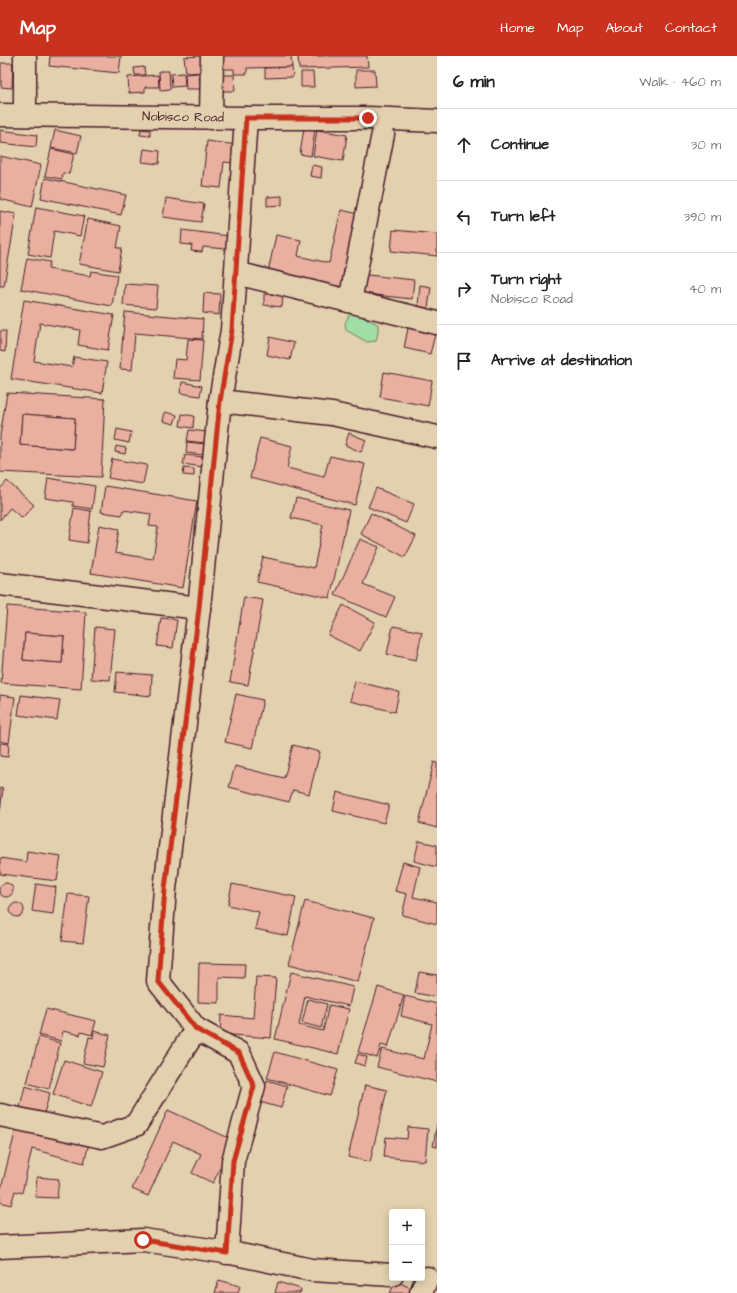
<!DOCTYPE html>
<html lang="en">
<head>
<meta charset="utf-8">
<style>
  :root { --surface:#fff; --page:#f6f6f6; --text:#222; --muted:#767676; --line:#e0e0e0; --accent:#c8321e }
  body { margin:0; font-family:"Architects Daughter",sans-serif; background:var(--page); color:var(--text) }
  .controls { position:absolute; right:12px; bottom:12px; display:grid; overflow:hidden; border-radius:4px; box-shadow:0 2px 10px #0003 }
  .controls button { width:36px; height:36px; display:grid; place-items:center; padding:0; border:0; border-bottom:1px solid var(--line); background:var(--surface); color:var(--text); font:20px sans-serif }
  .stop { position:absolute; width:12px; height:12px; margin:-9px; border:3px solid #c8321e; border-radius:50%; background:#fff }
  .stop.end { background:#c8321e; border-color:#fff; box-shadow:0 1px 4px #0008 }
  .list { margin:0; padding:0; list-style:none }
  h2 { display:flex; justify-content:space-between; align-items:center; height:52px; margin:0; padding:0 16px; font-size:17px }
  h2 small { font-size:13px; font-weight:400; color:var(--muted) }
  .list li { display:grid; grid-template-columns:26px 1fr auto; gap:12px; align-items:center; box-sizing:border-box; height:72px; padding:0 16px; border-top:1px solid var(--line) }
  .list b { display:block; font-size:15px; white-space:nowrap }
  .list p { margin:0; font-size:13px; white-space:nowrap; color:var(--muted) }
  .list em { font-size:13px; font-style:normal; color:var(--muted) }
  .icon { flex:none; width:22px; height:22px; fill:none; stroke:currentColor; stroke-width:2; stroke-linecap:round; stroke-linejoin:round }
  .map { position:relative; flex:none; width:437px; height:1237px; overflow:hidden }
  header { display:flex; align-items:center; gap:24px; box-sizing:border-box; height:56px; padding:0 20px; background:var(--accent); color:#fff }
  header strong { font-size:19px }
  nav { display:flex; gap:22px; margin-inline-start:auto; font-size:14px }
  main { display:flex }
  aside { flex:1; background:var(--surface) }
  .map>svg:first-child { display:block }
</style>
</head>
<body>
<header>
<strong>Map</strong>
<nav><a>Home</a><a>Map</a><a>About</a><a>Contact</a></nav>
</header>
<main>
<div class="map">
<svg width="437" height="1237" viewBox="0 0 437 1237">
  <rect width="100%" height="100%" fill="#e2d0ae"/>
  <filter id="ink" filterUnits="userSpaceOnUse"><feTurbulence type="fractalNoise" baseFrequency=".025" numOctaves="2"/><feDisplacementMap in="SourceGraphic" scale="8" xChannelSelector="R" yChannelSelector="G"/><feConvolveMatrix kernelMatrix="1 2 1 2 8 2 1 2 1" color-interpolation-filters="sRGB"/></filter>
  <g filter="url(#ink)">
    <polygon fill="#a0dea6" stroke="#757e68" points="351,256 378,268 378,276 376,285 367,286 346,274 345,267"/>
    <g fill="#e9b0a0" stroke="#4a1f2b" fill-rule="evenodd">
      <polygon points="50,0 121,0 119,17 49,10"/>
      <polygon points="201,0 202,16 186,17 184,1"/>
      <polygon points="222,0 291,0 292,11 247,12 247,18 234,18 234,13 222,13"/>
      <polygon points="298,0 367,0 368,11 299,13"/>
      <polygon points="1,7 13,7 12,32 1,31"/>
      <polygon points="144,11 145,19 135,19 134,12"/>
      <polygon points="292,11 293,21 265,22 265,12"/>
      <polygon points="356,14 375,14 376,30 356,31"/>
      <polygon points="159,15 169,15 170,33 160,34"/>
      <polygon points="301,16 313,16 314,31 301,31"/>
      <polygon points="184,17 185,30 172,31 171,18"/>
      <polygon points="199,17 200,33 186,33 185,18"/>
      <polygon points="158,19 159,31 145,31 145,36 129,37 128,21"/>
      <polygon points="221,19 234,19 235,35 221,35"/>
      <polygon points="304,72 315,74 311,100 300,98"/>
      <polygon points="141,73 150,74 150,80 140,79"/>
      <polygon points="0,74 37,79 36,91 0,87"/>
      <polygon points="55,74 81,80 77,97 51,92"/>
      <polygon points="317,74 347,79 343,105 313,100"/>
      <polygon points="207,85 237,89 234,107 224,106 221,132 202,130"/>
      <polygon points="51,93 74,98 69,118 63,117 62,123 45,120"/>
      <polygon points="144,93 160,95 159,108 142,106"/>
      <polygon points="0,100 41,109 32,151 0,143"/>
      <polygon points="312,109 322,111 321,122 310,120"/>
      <polygon points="45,122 126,139 121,159 41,142"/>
      <polygon points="282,140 282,149 267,150 267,141"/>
      <polygon points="166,142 204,148 201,166 163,161"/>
      <polygon points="36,151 84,160 80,180 54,175 50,202 28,198"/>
      <polygon points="341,154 363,159 347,233 268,216 276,179 301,184 298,200 329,207"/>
      <polygon points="0,155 16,158 4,230 0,230"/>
      <polygon points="88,163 121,170 117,192 122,192 118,215 79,208"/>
      <polygon points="182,174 229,180 227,193 203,191 202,196 191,195 192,189 181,188"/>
      <polygon points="393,174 437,178 437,200 391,195"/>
      <polygon points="27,202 50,206 48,213 90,220 91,215 117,219 112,250 21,233"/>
      <polygon points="359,218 414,224 412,243 357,237"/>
      <polygon points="125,228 158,230 156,252 123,249"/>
      <polygon points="420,229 431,231 428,252 418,250"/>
      <polygon points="204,237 220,238 219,259 203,257"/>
      <polygon points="264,238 283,239 282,251 264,249"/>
      <polygon points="24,244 114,259 108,294 78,289 80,274 40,267 34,305 72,311 74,301 107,306 102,337 11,323"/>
      <polygon points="125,256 203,263 202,283 135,277 132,314 120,313"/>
      <polygon points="408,272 435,279 430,298 404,292"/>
      <polygon points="0,275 6,275 5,296 0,295"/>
      <polygon points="270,281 294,287 290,304 267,299"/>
      <polygon points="188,283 203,284 200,324 173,322 175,303 186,304"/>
      <polygon points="384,316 432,325 428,350 380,341"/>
      <polygon points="182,326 202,330 200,340 180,337"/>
      <path d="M7,337L105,343L101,421L0,416V380ZM22,358L75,362L73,393L20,389Z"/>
      <polygon points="165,356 177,359 174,368 163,365"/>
      <polygon points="22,358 75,362 73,393 20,389"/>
      <polygon points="182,358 194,360 193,372 180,370"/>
      <polygon points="117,373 131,376 129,387 115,384"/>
      <polygon points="189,374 208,376 206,387 187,385"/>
      <polygon points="349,377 366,384 361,396 345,389"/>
      <polygon points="260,382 292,390 287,412 324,421 330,400 365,408 355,449 250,422"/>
      <polygon points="187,386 205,388 204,399 186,397"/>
      <polygon points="116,390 126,392 125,398 115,396"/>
      <polygon points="185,399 204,401 203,411 183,408"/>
      <polygon points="112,403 147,409 143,428 108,422"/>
      <polygon points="184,412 194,413 194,420 183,419"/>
      <polygon points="48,422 95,430 92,453 73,450 73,446 45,442"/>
      <polygon points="7,425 34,449 22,462 10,452 0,464 0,433"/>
      <polygon points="105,430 197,445 183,532 91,517 99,469 119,473 115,497 153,503 158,471 149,470 151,458 123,454 122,459 101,456"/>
      <polygon points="376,432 414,448 406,467 368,451"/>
      <polygon points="296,442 349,454 330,542 257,526 263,501 314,512 323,469 291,462"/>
      <polygon points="74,452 91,455 87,487 69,484"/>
      <polygon points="371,457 416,480 405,501 361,478"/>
      <polygon points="360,483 379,491 363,528 395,541 386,561 335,539"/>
      <polygon points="244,541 263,544 248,629 230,626"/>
      <polygon points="343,549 375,566 360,595 328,579"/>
      <path d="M7,550L86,556L81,633L1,627ZM25,577L64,580L62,607L23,604Z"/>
      <polygon points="161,562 177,564 173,592 157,590"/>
      <polygon points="393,570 422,576 416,604 387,598"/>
      <polygon points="95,571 115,573 110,624 91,623"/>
      <polygon points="25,577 64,580 62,607 23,604"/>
      <polygon points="117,616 152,619 151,640 115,636"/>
      <polygon points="355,625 399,636 395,656 350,645"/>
      <polygon points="236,638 263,644 252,692 225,686"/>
      <polygon points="0,639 15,641 9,687 0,685"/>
      <polygon points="21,639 60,644 57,664 18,659"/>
      <polygon points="0,687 9,688 8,701 0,700"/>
      <polygon points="293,689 320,696 309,738 293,734 289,746 229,731 235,710 284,722"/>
      <polygon points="434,706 437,707 437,772 419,767"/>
      <polygon points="0,732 3,733 0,755"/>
      <polygon points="337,736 389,749 384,767 333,755"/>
      <polygon points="419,785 437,789 437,811 414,805"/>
      <polygon points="27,795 61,800 57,825 0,818 0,802 26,806"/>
      <polygon points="403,806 420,811 413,841 437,846 437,868 402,859 407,838 395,835"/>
      <circle cx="6" cy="834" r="7"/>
      <polygon points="36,828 56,831 53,858 32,855"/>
      <polygon points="232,828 296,841 288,880 255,873 259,856 228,849"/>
      <polygon points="68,838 89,840 83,887 62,885"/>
      <polygon points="305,845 374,862 358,926 289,908"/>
      <circle cx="17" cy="854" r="7"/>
      <polygon points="199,907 245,908 244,922 219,921 219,947 198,946"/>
      <polygon points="291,916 353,931 349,950 305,940 299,969 323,975 329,949 349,953 338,998 275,983"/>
      <polygon points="419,916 437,919 437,941 415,937"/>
      <polygon points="256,921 276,922 271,982 220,978 221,959 253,962"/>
      <polygon points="378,931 404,939 388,991 381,989 377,1002 358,996"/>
      <polygon points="405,940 437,948 437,1026 377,1011 382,993 424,1003 432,968 401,960"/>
      <polygon points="308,943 327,948 321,972 302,967"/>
      <polygon points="46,953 96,965 92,979 81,976 80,979 63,975 61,985 39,979"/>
      <polygon points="94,975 110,979 103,1011 83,1007 89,981 93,982"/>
      <polygon points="39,981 60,987 49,1033 27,1027"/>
      <polygon points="275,996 338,1014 330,1040 267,1022"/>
      <polygon points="358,998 367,1001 365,1010 355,1007"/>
      <polygon points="64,1004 102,1016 91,1051 53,1038"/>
      <polygon points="267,1024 287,1030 281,1052 260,1046"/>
      <polygon points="365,1029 387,1034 370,1106 348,1101"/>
      <polygon points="25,1030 50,1037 44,1057 20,1051"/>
      <polygon points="168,1054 233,1084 213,1127 192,1117 201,1098 173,1085 148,1140 132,1133"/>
      <polygon points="437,1068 437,1091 433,1090"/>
      <polygon points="17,1069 89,1087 84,1107 32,1093 22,1137 15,1135 11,1149 0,1146 0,1137"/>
      <polygon points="408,1071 428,1073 425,1105 384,1101 386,1081 407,1083"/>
      <polygon points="37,1121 59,1123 57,1142 35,1141"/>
      <polygon points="219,1224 240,1230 238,1237 215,1237"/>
      <polygon points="396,1225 417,1235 416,1237 390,1237"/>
      <polygon points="278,1226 301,1233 300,1237 275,1237"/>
    </g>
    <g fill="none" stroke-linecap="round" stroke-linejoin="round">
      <g stroke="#4a1f2b" stroke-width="25">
        <g id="minor">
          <polyline points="0,59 246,62 368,62 437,65"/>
          <polyline points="25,59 25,0"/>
          <polyline points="211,62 212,0"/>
          <polyline points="236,217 437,267"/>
          <polyline points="350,245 383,78"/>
          <polyline points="220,345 332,358 437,381"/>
          <polyline points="0,528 199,552 220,345 232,274 246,62"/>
          <polyline points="199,552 165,833 158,925 196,973 239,997 254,1030 233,1105 227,1197"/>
          <polyline points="0,1059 102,1081 136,1069 196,973"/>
          <polyline points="0,1191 143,1184 231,1197 312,1214 392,1219"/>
          <polyline points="421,1237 427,1222"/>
        </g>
      </g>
      <use href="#minor" stroke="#e2d0ae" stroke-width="22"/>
    </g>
  </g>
  <g fill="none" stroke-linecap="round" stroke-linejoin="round" filter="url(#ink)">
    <polyline stroke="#c8321e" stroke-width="5" points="143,1184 227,1197 233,1105 254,1030 239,997 196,973 158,925 165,833 199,552 220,345 232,274 246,62 368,62"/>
  </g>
  <g text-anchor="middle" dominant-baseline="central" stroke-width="3.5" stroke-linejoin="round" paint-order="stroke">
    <g font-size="13" fill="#4a1f2b" stroke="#e2d0ae">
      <text transform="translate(183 61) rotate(1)">Nobisco Road</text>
    </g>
  </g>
</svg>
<div class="controls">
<button>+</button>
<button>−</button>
</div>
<div class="stop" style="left:143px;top:1184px"></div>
<div class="stop end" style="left:368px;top:62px"></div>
</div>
<aside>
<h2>6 min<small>Walk · 460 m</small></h2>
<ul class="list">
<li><svg class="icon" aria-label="ahead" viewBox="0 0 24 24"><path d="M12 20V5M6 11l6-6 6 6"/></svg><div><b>Continue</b></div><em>30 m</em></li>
<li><svg class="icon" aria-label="left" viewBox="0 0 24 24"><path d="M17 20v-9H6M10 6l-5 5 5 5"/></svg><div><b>Turn left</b></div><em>390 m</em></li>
<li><svg class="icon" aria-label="right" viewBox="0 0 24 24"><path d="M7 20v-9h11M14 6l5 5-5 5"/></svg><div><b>Turn right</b><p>Nobisco Road</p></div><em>40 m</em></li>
<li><svg class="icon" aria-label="arrive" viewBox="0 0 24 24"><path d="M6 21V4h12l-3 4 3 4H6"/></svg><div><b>Arrive at destination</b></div></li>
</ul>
</aside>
</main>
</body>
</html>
